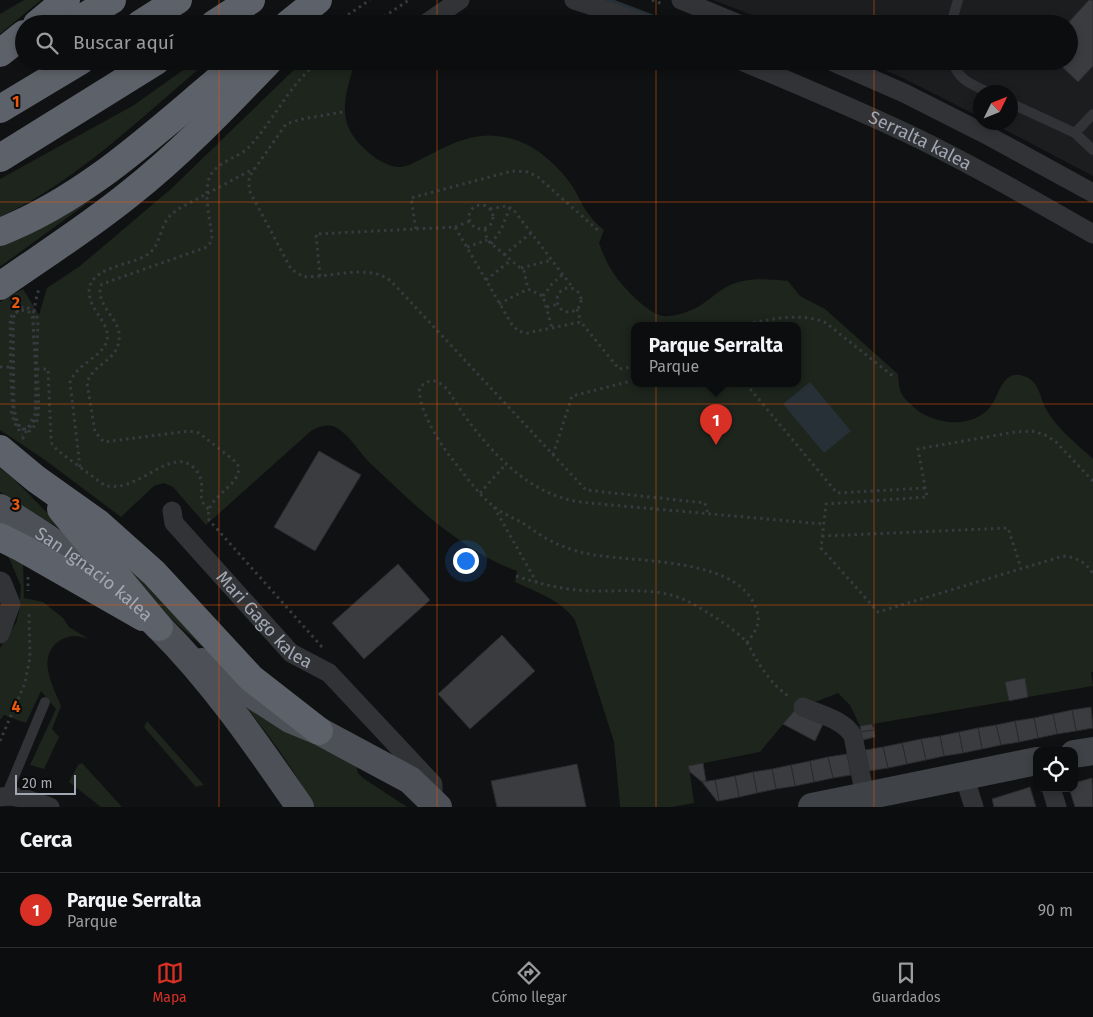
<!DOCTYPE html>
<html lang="es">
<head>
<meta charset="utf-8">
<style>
  :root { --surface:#0c0d0e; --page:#151617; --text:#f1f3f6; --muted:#9a9c9e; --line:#2c2d2e; --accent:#d93025 }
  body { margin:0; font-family:"Fira Sans",sans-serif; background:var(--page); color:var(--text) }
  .controls { position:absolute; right:15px; bottom:15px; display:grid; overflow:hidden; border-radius:10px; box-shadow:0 2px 8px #0003 }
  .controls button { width:45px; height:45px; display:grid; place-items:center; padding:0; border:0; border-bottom:1px solid var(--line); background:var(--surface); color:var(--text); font:25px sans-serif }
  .compass { position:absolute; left:973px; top:85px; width:45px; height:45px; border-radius:50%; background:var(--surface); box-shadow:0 2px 8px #0003; rotate:47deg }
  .scale { position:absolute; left:15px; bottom:12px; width:61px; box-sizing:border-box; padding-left:5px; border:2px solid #a1a8b4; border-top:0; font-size:14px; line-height:18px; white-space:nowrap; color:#a1a8b4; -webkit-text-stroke:4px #0c0c0d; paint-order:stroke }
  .you { position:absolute; left:465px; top:560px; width:18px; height:18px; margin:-12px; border:4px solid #fff; border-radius:50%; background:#1a73e8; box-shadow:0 0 0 8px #1a73e833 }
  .badge { display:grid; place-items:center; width:32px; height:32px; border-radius:50%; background:var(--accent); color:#fff; font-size:16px; font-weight:700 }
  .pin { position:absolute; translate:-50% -41px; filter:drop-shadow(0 1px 2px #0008) }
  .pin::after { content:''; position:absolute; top:26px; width:18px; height:15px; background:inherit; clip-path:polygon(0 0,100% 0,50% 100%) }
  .popup { position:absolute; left:631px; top:322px; width:170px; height:65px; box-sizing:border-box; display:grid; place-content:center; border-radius:10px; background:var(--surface); filter:drop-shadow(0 1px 4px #0005); font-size:16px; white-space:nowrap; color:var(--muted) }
  .popup b { font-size:19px; color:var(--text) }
  .popup::after { content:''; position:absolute; left:50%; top:100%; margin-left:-10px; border:10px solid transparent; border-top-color:var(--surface) }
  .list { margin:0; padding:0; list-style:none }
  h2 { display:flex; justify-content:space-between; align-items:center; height:65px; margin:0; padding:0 20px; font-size:21px }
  h2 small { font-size:16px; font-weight:400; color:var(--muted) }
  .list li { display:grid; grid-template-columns:32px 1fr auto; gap:15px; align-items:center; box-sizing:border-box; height:75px; padding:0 20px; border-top:1px solid var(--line) }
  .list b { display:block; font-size:19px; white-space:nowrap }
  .list p { margin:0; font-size:16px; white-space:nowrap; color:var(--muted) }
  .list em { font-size:16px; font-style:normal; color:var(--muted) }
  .icon { flex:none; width:28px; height:28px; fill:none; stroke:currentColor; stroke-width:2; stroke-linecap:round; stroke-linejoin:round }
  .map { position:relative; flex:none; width:1093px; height:807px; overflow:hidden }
  .search { position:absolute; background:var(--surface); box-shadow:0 2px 8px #0003; left:15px; right:15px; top:15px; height:55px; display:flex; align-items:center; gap:12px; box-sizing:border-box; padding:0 18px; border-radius:28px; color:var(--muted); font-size:19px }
  .sheet { height:140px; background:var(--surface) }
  nav { display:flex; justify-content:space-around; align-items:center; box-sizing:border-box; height:70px; border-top:1px solid var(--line); background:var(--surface); font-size:14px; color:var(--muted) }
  nav a { display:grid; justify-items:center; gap:2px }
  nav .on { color:var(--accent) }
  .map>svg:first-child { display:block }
</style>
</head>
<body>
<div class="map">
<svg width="1093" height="807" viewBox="0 0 1093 807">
  <rect width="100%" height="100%" fill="#101112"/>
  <polygon fill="#1c1d1f" points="713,0 1093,0 1093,176 992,123 1010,122 1010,92 980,92 980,117 903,78 865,61 1069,61 1069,24 776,24"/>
  <g fill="#1d251d" fill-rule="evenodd">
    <polygon points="24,0 41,0 0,34 0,14"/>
    <path d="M196,61H208C144,115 76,182 0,217V179L134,105Z"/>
    <path d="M303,61H355C345,97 334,123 367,151C374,158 387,166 397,167C406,168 417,161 425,157C459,140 480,128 519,141C540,149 561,169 573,187C579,197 583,208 591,217C594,222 600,226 604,230L599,243C603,254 607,264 614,274C622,286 648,314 663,316C671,317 681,314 689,311C704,306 714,293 728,286C747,277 767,279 788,281L800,296L825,309L898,374C899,393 901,396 916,409C935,425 974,429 991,406C999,395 1002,372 1020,375C1040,379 1039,396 1046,409C1057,429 1077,444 1093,459V672H1091L1093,686L1028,697L1024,678L1006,682L1009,701L860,726L850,705L838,693L795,710L760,752L689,766L694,803L672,807H620L614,742L575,620C561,600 536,592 515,582L517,571C461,551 412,503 370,463C360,453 351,438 339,429C330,423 320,425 311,431L206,525L173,487L164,483L154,486L121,517L45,460L0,430V302L23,289L39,315L47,288L80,266L172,188ZM635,326H797V384H635Z"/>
    <polygon points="93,199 1,266 0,266 0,246 16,240"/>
    <polygon points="0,468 13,478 68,534 0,492"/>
    <polygon points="93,528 221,663 167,615"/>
    <path d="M1,552L23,558L24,598L43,602L63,618L69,627L89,639C78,635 68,635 59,641C36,658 53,686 61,706L52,729L59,737L44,769L30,765L56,709L41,691L26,723L4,715L0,720V648L16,623L19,612L21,586L9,558Z"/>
    <path d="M235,694L356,764L358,773L363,778L407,807H314C292,766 265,729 235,694Z"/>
    <polygon points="147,721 204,785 196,787 144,727"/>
    <polygon points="82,763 122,807 101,807 69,782 78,765"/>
  </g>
  <polygon fill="#263036" points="810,382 851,431 824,453 783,404"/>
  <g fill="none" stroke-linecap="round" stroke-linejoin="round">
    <polyline stroke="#263036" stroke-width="6" points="606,0 670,24"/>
  </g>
  <g fill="#3a3c40" stroke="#2a2b2e">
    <polygon points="1089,0 1093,0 1093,66 1078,82 1056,61 1069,61 1069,24 1067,24"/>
    <polygon points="319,451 361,475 315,551 274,527"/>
    <polygon points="398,564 430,600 364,659 332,623"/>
    <polygon points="502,635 535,671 470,729 438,694"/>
    <polygon points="1025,678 1028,697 1009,701 1005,682"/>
    <polygon points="1091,707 1093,728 1076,731 1072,710"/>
    <polygon points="795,710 823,724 815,741 783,724"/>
    <polygon points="1072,710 1076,731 1057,734 1053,714"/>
    <polygon points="1053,714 1057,734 1038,738 1034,718"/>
    <polygon points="1034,718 1038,738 1019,742 1015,721"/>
    <polygon points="1015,721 1019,742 1001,745 996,725"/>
    <polygon points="872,724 874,730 861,732 860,726"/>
    <polygon points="996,725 1001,745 982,749 978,728"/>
    <polygon points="978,728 982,749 963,753 959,732"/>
    <polygon points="874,730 875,737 863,740 861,732"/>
    <polygon points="959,732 963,753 944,756 940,736"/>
    <polygon points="940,736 944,756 926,760 921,739"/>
    <polygon points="921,739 926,760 907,764 902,743"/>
    <polygon points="902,743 907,764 888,768 883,747"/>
    <polygon points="883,747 888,768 869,771 865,750"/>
    <polygon points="847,754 851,775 833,778 828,757"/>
    <polygon points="828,757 833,778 814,782 810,761"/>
    <polygon points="810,761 814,782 795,786 791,765"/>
    <polygon points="703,763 706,781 702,782 690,772 688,766"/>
    <polygon points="577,764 586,807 497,807 491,781"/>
    <polygon points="791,765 795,786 776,789 772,769"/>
    <polygon points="772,769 776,789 757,793 753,772"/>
    <polygon points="753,772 757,793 739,797 735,776"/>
    <polygon points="735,776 739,797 719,801 715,780"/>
    <polygon points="1092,778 1093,807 1075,807 1069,788 1074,788 1074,783"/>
    <polygon points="715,780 719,801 717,801 702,782"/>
    <polygon points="1030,787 1036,807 994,807 992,799"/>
  </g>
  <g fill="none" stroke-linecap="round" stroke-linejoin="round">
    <g stroke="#373a3e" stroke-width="3" stroke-dasharray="2.5 4" stroke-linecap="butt">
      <polyline points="652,0 663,4"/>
      <polyline points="339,24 349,14 370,0"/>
      <polyline points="373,24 409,0"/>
      <path d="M319,61C289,85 275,119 249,147C238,158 218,161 210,176C203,191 210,220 212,236L211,242L207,247L102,284C93,301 117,317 119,333C122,361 93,362 87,383L95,432L104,442L189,431L199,433L236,462L239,467C238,490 204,496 209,520L322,647"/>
      <polyline points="804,61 813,65"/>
      <polyline points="291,68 299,61"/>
      <circle cx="481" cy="217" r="12"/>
      <polyline points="490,209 506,206 513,209 573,288"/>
      <polyline points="455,227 470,221"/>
      <polyline points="416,229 411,198 512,171 528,172 538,177 600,232"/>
      <polyline points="485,229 487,240 524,271 528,289 543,296 552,328"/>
      <polyline points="491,244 501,230 510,207"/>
      <polyline points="467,247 487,240"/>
      <polyline points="504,255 531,233"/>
      <polyline points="521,268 552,260"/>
      <polyline points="320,276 304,277 291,269 249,190 249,177 286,124 302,119 343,112"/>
      <polyline points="486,280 511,260"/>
      <circle cx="569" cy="300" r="12"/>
      <polyline points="543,296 552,284 563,274"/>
      <polyline points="499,304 528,289"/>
      <polyline points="547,307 558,304"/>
      <polyline points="577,309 581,322"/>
      <path d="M734,326C763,322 798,310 826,323L894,377"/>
      <path d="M635,366L619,369L581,322L527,333L518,331L511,323L455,227L316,234L320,276C343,274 371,266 391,281L586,490L705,503L708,514"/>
      <polyline points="0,367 12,367"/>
      <path d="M37,369H48L51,438L52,444L57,450L104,485C133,494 160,458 184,462C192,464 200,473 201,481C204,493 196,499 209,509"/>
      <polyline points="746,384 837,493 925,488"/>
      <polyline points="11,411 14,422 22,435"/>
      <path d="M24,438H23L35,414L38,319C33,310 30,307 20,307L13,318L14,409L18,424L24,429H28C32,425 35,420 36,415C37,406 34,321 32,316C27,306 15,311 10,318C11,339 9,410 17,424C20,429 25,430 30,431C34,427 37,422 38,417C42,376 25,328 39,289"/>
      <polyline points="553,455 572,396 635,380"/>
      <path d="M80,467L70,382C77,364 101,357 106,343C113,327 93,313 90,298C82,268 128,266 145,256C159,249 159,233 166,221C169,215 175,212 180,208L255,168"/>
      <path d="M1093,481L1055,441L1045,435L1032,431L1015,432L918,449L927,497L826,504L821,548L878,612L1063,556C1076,557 1086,562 1093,574"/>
      <polyline points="480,493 506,464"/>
      <polyline points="494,507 537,583"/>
      <polyline points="822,536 1008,528 1021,568"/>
      <path d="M516,576C540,584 565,590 590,591C623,592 661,586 691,603C706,611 737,630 747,643C750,647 753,654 756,659C764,672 775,687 788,696"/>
      <polyline points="28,577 28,591"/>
      <path d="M747,643C758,627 763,621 753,602C730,556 628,563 584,553C575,551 564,547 555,543C544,538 533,530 523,523C513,518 502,513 493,506C476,492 463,472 449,455C438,441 416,404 420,387C429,379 435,379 444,386C452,395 457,405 464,415C489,449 520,485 563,498C571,501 581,502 589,503L823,524"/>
      <polyline points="0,741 25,683 30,658 29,614"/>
    </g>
    <g stroke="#313337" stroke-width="10">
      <polyline points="951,24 958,0"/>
      <path d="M953,61C957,80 973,85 988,92"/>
      <polyline points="1010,103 1075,133 1093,114"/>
      <polyline points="1075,133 1093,150"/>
      <polyline points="6,796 45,702"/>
    </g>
    <g stroke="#313337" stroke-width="19">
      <polyline points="574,0 647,24"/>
      <polyline points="681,0 739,24"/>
      <polyline points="425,24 460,0"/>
      <path id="s1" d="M741,61C801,86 861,111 919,139C978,168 1036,201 1093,234"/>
      <polyline points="831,61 904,93 985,134 1093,193"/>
      <path id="s2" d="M172,511L174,523L291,653L329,673L433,784V795"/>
      <polyline points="0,581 2,582 11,604 0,634"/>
      <path d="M803,707C820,715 843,719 853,736L865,796V806"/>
      <polyline points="964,776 974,807"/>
      <polyline points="1051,788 1057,807"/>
      <path d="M0,797C17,794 34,802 50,807"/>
    </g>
    <g stroke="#3f4247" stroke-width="28">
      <polyline points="1074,754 1093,751"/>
      <polyline points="812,807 1037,761"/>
    </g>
    <g stroke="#4d5057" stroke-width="28">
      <path id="s3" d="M0,508C57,543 113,581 160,628C214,682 257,745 300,807"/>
      <polyline points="202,662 290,719 319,731 410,780 438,807"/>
    </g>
    <g stroke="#5d6169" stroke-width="28">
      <polyline points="37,24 66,0"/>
      <polyline points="72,24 112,0"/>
      <polyline points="140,24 178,0"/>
      <polyline points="214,24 251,0"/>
      <polyline points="288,24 318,0"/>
      <polyline points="0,53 24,34"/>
      <polyline points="0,109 80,61"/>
      <polyline points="0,158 156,61"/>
      <path d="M0,232C94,195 164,123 241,61"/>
      <path d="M0,286C43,256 87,228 128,195C179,155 224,108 269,61"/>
      <polyline points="0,449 36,479 98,523 154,573 251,678 319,731"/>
      <polyline points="61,509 159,627"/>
      <polyline points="0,537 22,548 143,617"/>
    </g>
  </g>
  <path fill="none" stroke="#e8590c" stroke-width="1" stroke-opacity="0.55" d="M219,0V24M437,0V24M656,0V24M874,0V24M219,61V807M437,61V807M656,61V807M874,61V807M0,202H1093M0,404H1093M0,605H1093"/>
  <g text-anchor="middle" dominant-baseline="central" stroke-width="4" stroke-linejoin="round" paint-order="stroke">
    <g font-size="18" fill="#a1a8b4" stroke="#0c0c0d">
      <text stroke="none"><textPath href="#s1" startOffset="196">Serralta kalea</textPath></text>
      <text stroke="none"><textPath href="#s3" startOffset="115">San Ignacio kalea</textPath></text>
      <text stroke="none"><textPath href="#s2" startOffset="145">Mari Gago kalea</textPath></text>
    </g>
  </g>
  <g font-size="16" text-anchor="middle" font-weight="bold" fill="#e8590c" stroke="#0c0c0d" stroke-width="4" stroke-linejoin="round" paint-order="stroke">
    <text x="16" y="107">1</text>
    <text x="16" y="308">2</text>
    <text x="16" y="510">3</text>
    <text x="16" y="712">4</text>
  </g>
</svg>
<div class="controls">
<button><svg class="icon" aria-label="locate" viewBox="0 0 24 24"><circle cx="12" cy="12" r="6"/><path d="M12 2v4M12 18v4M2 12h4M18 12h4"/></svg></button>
</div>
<svg class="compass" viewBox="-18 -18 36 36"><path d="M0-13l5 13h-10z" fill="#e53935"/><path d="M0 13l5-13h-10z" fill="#9a9c9e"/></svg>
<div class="scale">20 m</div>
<div class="you"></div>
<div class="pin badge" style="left:716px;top:445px">1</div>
<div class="popup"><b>Parque Serralta</b>Parque</div>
<div class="search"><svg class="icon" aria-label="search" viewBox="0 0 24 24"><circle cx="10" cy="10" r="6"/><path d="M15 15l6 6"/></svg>Buscar aquí</div>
</div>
<section class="sheet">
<h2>Cerca<small></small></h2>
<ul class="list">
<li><span class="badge">1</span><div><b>Parque Serralta</b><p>Parque</p></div><em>90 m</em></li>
</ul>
</section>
<nav>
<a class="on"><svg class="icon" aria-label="map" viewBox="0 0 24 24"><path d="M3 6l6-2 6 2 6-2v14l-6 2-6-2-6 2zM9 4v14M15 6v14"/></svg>Mapa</a>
<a><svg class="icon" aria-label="directions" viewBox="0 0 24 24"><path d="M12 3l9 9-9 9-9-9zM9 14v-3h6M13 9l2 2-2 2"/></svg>Cómo llegar</a>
<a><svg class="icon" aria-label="saved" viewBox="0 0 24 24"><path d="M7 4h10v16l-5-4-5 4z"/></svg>Guardados</a>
</nav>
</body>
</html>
